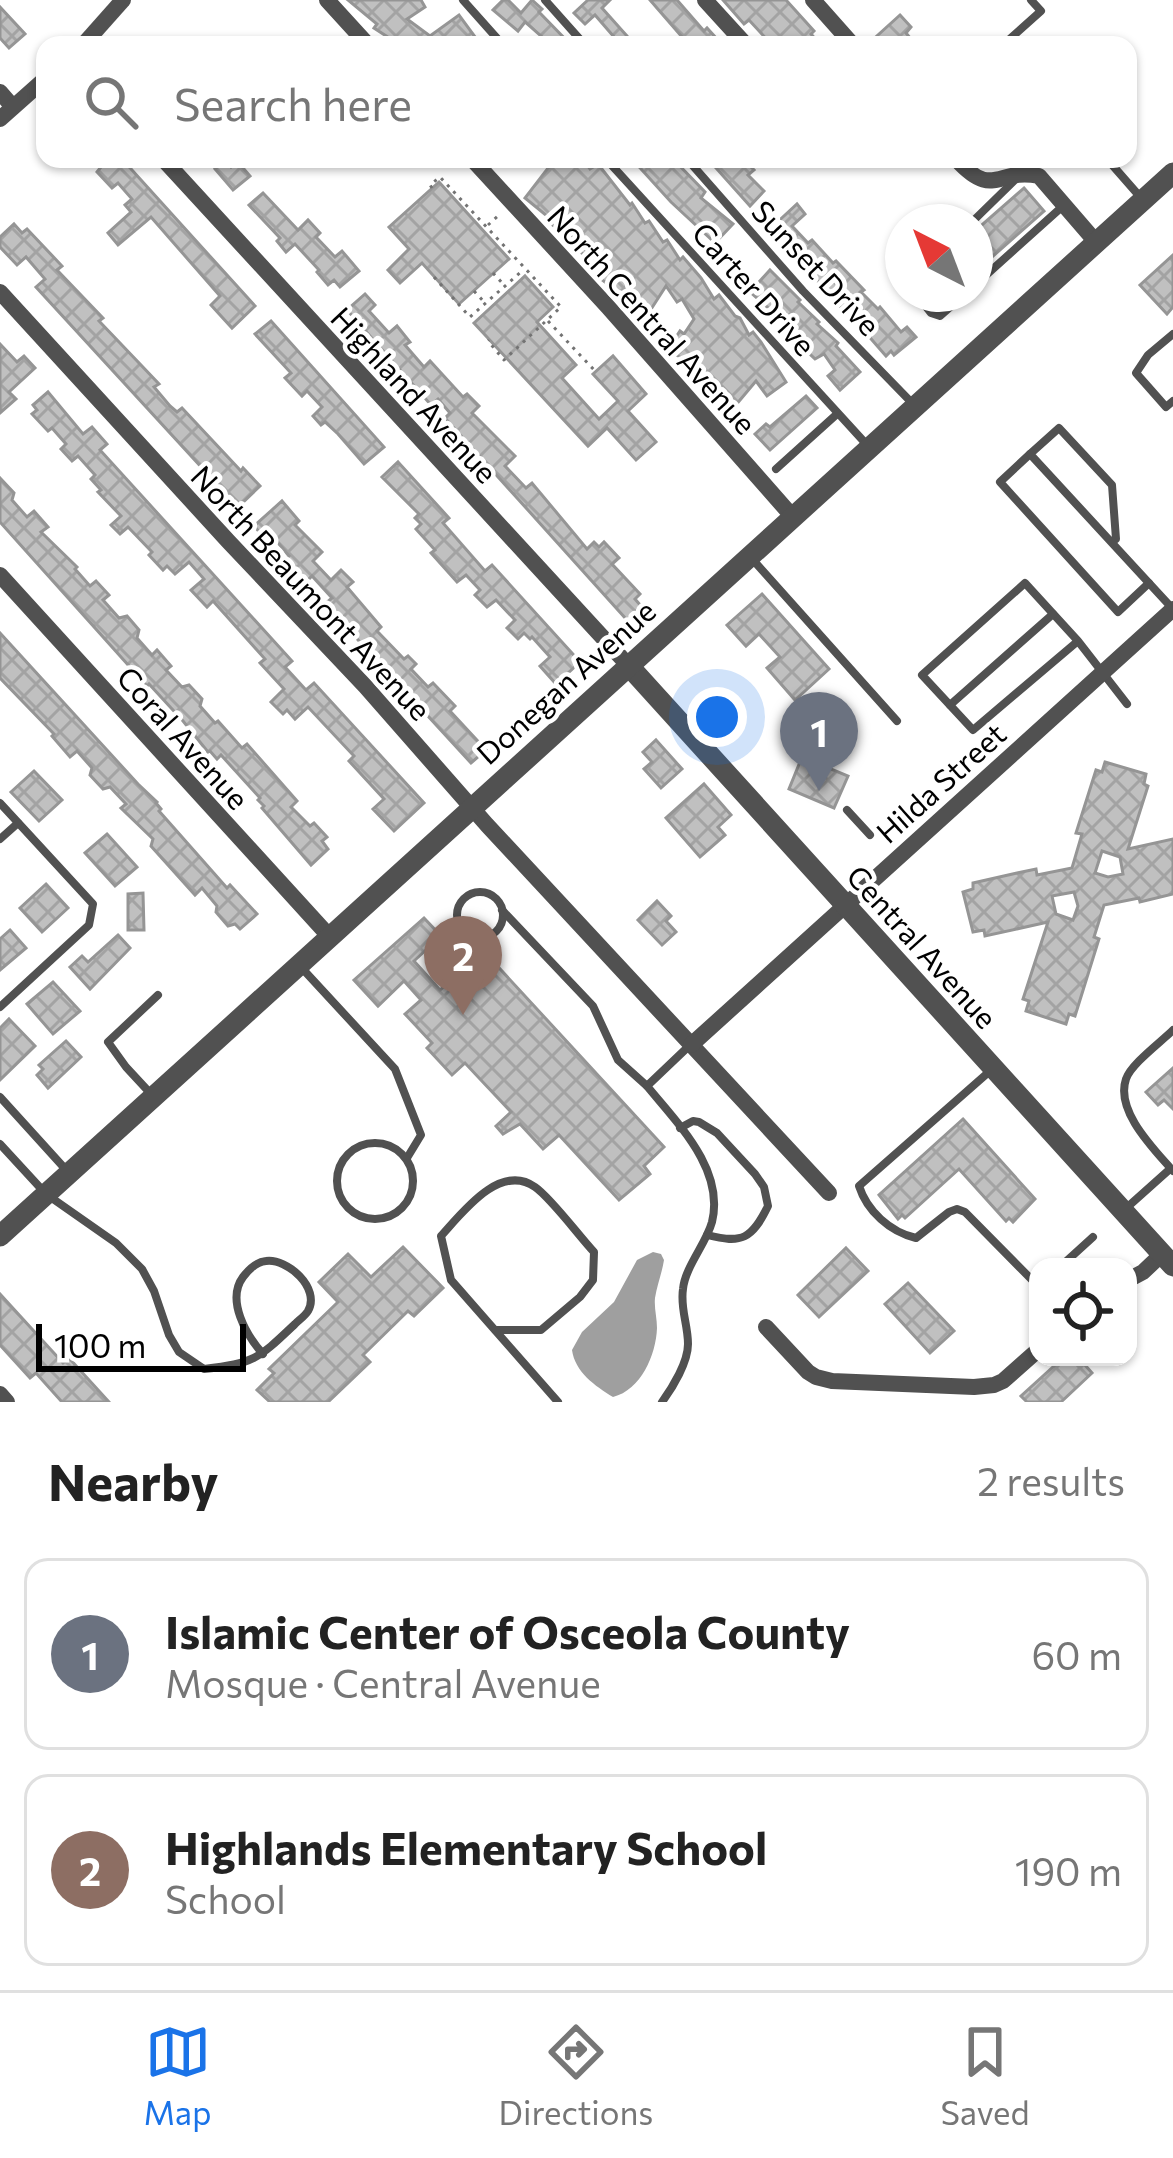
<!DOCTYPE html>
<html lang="en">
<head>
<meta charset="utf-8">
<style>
  :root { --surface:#fff; --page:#f2f2f2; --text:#222; --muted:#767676; --line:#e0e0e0; --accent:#1a73e8 }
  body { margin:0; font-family:Commissioner,sans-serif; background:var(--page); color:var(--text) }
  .controls { position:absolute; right:36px; bottom:36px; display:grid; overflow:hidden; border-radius:24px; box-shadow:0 3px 9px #0004 }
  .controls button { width:108px; height:108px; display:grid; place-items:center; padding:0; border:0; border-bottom:3px solid var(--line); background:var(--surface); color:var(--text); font:60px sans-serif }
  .compass { position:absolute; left:885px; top:204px; width:108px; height:108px; border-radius:50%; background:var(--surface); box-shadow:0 3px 9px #0004; rotate:318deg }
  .scale { position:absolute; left:36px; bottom:30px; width:210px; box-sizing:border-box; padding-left:12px; border:6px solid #000; border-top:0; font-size:33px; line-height:42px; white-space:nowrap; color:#000; -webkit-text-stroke:9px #fff; paint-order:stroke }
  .you { position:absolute; left:717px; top:717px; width:42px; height:42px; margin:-30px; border:9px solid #fff; border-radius:50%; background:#1a73e8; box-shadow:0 0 0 18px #1a73e833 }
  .badge { display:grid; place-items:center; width:78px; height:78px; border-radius:50%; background:var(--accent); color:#fff; font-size:39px; font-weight:700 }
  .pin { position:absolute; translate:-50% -99px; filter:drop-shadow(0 3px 6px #0008) }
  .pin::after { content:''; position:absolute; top:63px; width:42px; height:36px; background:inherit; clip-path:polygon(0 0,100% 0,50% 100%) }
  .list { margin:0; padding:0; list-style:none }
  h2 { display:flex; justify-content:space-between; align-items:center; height:156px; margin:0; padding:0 48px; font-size:51px }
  h2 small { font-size:39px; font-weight:400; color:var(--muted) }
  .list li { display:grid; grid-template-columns:78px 1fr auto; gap:36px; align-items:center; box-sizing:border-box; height:192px; margin:0 24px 24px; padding:0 24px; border:3px solid var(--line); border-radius:24px }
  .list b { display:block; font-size:45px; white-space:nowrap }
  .list p { margin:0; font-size:39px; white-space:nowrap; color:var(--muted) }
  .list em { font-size:39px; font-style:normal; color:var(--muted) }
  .icon { flex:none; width:66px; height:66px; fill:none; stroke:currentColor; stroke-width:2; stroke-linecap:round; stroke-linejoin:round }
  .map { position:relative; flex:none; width:1173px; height:1402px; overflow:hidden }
  .search { position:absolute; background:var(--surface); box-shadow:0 3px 9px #0004; left:36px; right:36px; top:36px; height:132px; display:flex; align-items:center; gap:30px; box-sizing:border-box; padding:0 42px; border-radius:24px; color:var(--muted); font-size:45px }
  .sheet { height:588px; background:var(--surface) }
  nav { display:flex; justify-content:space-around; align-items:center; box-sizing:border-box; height:168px; border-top:3px solid var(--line); background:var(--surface); font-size:33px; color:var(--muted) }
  nav a { display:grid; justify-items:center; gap:6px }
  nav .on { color:var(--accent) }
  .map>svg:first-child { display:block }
</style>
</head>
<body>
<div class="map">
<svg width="1173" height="1402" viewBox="0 0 1173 1402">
  <defs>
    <pattern id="building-cross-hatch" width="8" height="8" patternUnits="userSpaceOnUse" patternTransform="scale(3)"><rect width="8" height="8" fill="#c0c0c0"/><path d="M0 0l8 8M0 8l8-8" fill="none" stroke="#a3a3a3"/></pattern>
  </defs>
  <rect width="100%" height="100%" fill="#fff"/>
  <path fill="#9f9f9f" d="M653,1252L661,1254L664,1260C662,1273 657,1285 655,1298C654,1308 657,1318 657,1328C656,1355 641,1390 613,1397C595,1386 575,1372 572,1350L582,1332L614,1302L637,1260Z"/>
  <g fill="url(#building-cross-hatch)" stroke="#959595" stroke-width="3" fill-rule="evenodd">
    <polygon points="348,0 421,0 425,7 407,19 430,36 459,15 481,45 400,45 374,28 377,24"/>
    <polygon points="503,0 508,0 521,13 532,0 542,9 539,12 571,45 535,45 542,37 525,22 518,31 493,10"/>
    <polygon points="588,0 610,0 602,8 635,45 621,45 595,15 585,24 574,13"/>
    <polygon points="650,0 677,0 704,31 707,28 718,40 712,45 689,45"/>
    <polygon points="723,0 786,0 814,31 811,34 821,45 772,45 749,20 744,24"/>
    <polygon points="0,7 25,34 9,48 0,38"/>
    <polygon points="900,15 911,27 906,33 916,45 867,45"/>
    <polygon points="94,159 122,159 255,306 232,328 211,305 220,296 151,217 118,245 108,233 131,212 125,205 132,199 118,183 112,188 97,172 101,167"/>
    <polygon points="562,159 583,159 590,169 598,164 630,205 632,203 645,223 649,221 663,242 667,240 680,260 683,257 701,278 714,299 719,295 735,316 740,318 749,335 753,332 761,342 786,382 767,396 756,381 735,406 706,387 709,382 684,366 687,362 668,349 680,331 684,334 694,319 682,299 677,302 666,286 646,317 618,299 622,295 597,276 603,268 576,249 578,245 550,223 552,220 525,198 548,168"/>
    <polygon points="632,159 673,159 705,192 701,198 733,224 715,243 671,202"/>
    <polygon points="708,159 743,159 754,170 748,175 764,191 750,206"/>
    <polygon points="225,160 231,167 237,161 250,176 233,190 215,169"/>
    <polygon points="439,182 509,259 459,304 422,263 400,283 388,270 409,249 389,227"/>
    <polygon points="1024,188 1044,211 975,272 975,231"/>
    <polygon points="263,193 298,230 308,220 320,233 316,237 335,257 342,251 359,271 340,287 334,280 328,285 317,272 319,270 295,244 286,252 277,241 280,238 249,205"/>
    <polygon points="797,204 805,214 792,226 808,243 812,240 833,263 836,261 864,290 861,292 878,309 880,307 901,332 907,327 916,337 894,355 891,351 886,356 859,325 862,322 847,306 843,310 771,228"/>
    <polygon points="14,224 22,233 27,229 62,266 57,270 103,318 99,321 159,384 154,387 170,406 177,412 182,408 241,471 243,468 260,486 238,507 36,287 45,279 26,257 17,265 0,247 0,237"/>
    <polygon points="1173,255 1173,307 1167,314 1140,285"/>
    <polygon points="770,270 800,300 798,302 819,322 817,324 838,343 836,346 860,372 840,390 828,376 835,370 824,354 815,359 787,333 791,328 750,292"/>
    <polygon points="525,276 553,307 537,322 576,365 562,378 599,419 618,401 593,374 613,356 646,394 628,411 656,442 636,460 607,428 588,446 474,323"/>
    <polygon points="365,294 375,305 369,311 389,333 397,326 410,342 405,345 424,367 430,361 463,397 467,394 479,406 472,413 515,456 505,466 526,488 532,483 587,549 594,542 599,547 604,542 619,558 612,564 640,594 635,599 641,606 627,620 445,418 450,413 438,399 431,405 347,310"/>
    <polygon points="271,321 384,447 364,464 338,434 325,422 321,425 313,416 322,407 307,391 302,396 285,378 291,373 255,334"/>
    <polygon points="0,344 17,362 24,356 35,368 9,392 16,399 0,413"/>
    <polygon points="48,392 83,434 92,427 107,444 100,450 292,661 285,667 306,690 314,683 424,803 394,831 373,809 384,799 349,761 354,756 308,707 295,719 287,710 283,714 271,702 284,689 260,663 265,659 213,601 207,607 191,590 204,579 189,562 175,574 167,566 163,570 149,555 152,552 128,527 120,534 111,525 121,516 98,492 101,490 91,479 95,475 78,456 72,461 61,449 66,444 52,428 48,431 32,414 37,410 33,405"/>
    <polygon points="806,396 817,408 770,450 755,434 766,424 770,427"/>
    <polygon points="398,462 449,518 443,523 485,571 492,565 580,662 556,684 540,666 550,657 532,637 530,639 524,633 518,639 507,628 515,620 496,600 487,607 475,595 480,590 466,575 457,582 431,553 435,550 416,529 421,524 415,518 419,514 382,477"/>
    <polygon points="0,478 14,493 12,500 27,517 34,511 48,527 41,532 77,567 75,569 90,586 96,581 109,595 103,600 119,618 127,616 139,630 137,638 152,655 157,650 171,666 166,670 182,687 189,685 202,699 200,706 215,723 218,721 242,748 247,744 297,801 291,807 310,826 314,823 327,837 322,841 328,849 311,865 262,808 264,806 258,800 260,798 221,755 217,759 210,751 208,752 183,721 149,684 147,686 0,522"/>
    <polygon points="282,501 299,521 295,525 322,552 313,561 331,580 341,570 353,582 347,587 381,627 377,631 404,659 408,656 416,664 411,669 428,687 433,683 455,706 450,711 486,750 471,763 325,604 332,598 312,576 306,582 285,560 289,556 269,532 264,537 254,526"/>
    <polygon points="762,594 829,669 795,700 767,668 780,657 759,634 746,646 727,625"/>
    <polygon points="0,633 138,784 157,802 156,803 161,809 159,811 227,888 230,885 257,914 240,929 235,924 228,926 216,912 217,906 202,888 195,895 151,846 153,839 121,808 126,804 110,787 103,789 90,775 92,768 77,751 70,757 52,736 54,734 0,678"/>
    <polygon points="656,740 682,769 661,788 644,769 652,762 643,752"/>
    <polygon points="802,757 848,776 834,808 789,789"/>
    <path d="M1105,762L1146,774L1144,784L1148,786L1128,849L1173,839V894L1140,902L1139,898L1104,905L1094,937L1099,939L1075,1016L1069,1014L1066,1024L1026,1011L1029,1001L1023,999L1048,922L985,936L984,930L973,932L963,892L973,889V883L1017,873L1036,869L1037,875L1072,868L1082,834L1076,833L1096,770L1102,772ZM1102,851L1120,857L1123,874L1108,877L1095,873ZM1074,892L1078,906L1073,920L1056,914L1052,896Z"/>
    <polygon points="34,771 62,800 39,821 11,792"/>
    <polygon points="704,784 731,815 718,827 725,835 700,857 666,818"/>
    <polygon points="107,834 137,867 115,886 85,853"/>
    <polygon points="46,884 68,908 42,932 20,908"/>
    <polygon points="143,893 144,930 128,930 128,894"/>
    <polygon points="657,901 671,916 666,921 676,932 662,945 638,920"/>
    <polygon points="424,918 441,936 414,961 440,990 463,969 469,976 489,957 664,1147 644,1166 650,1174 619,1200 559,1135 543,1149 520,1124 503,1134 496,1126 511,1112 465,1063 452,1075 427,1048 432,1043 405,1014 421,1000 404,981 378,1006 354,980"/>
    <polygon points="10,930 26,948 0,970 0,939"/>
    <polygon points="118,935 130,948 90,989 70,967 82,956 88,962"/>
    <polygon points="53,982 80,1011 53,1034 27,1004"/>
    <polygon points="9,1019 35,1046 0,1080 0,1028"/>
    <polygon points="66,1041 81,1057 48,1088 37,1075 43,1069 39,1065"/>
    <polygon points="1173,1068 1173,1109 1164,1100 1158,1105 1146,1092"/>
    <polygon points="963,1119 1035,1199 1013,1222 1009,1218 1006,1221 959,1169 905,1218 902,1215 898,1219 879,1195"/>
    <polygon points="403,1247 443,1288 414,1316 408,1311 363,1355 370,1362 328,1402 270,1402 257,1390 274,1373 269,1369 338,1302 319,1282 348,1254 371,1277"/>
    <polygon points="846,1248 868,1271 819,1317 798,1295"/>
    <polygon points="908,1283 954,1331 930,1353 885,1304"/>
    <polygon points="0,1294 63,1363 69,1358 109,1402 62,1402 36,1373 30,1378 0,1345"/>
    <polygon points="1064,1357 1078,1357 1092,1373 1061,1402 1027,1402 1021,1396"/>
  </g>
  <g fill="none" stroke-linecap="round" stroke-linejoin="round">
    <g stroke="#737373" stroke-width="3" stroke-dasharray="3 6" stroke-linecap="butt">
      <polyline points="432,188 430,185 440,177 561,307 504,360 488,341 489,340"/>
      <polyline points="488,225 498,216"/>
      <polyline points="493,273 504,285"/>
      <polyline points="434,277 470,317 523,270"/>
      <polyline points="474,291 485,303"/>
      <polyline points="548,321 596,372"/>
    </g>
    <g stroke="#515151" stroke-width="8">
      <polyline points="463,0 503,45"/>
      <polyline points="545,0 585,45"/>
      <polyline points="1003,45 1041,11 1031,0"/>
      <polyline points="606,159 868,446"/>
      <polyline points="687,159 803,291 914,405"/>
      <polyline points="1107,159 1142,199"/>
      <polyline points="972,222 1018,177"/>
      <polyline points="975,285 1063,206"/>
      <polyline points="916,294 931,313 940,316 965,294"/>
      <polyline points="1173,334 1148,355 1136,373 1166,407 1173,401"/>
      <polyline points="1030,454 1000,482 1118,612 1149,583"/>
      <polyline points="776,469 837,414"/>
      <polyline points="1111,542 1116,539 1112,485 1059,428 1030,454 1172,608"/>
      <polyline points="754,561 897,721"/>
      <polyline points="1078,641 1025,583 922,675 973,730 1078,641 1127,704"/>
      <polyline points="950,705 1053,614"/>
      <polyline points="0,803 93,904 89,925 0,1007"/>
      <polyline points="847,810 870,835"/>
      <polyline points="0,839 18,823"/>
      <circle cx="480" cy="915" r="23"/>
      <polyline points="502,910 593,1006 618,1060 647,1086"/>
      <polyline points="299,965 395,1069 421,1135 407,1158"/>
      <path d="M1173,1030C1161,1042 1131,1064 1126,1079C1115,1111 1154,1149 1173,1171"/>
      <path d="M990,1071L859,1186C867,1211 890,1232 916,1238L949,1212L957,1209L965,1212L1038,1286"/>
      <polyline points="151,1094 126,1067 108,1042 158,995"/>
      <polyline points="0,1097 68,1172"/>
      <path d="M680,1128L693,1121L699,1122L717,1133L755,1174L764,1187L768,1206C752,1239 742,1244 707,1235"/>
      <circle cx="375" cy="1181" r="38"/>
      <path d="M0,1144L46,1194L116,1243L142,1269L154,1291L169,1335L179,1352L204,1369C255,1363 258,1359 295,1324C299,1320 305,1316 308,1311C321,1288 287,1258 266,1261C256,1262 249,1269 243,1277C226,1300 246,1335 263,1354"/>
      <polyline points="1123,1211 1170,1169"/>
      <polyline points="1060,1267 1093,1237"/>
      <path d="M495,1330H541L580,1297L593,1280L594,1252C579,1236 551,1198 535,1187C500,1162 462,1213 441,1236L451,1280L558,1402"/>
      <path d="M662,1402C673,1387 688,1362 688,1344C688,1325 680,1308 683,1289C685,1267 706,1244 712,1222C725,1169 677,1123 647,1086L689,1046"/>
    </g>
    <g stroke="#515151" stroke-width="16">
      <polyline points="327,0 368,45"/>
      <polyline points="705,0 746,45"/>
      <polyline points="813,0 853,45"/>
      <polyline points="83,45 123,0"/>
      <polyline points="0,92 13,107"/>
      <polyline points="0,119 45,79"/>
      <polyline points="163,159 628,665"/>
      <polyline points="472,159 608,307 792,516"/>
      <path d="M956,159C994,201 997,167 1039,176L1096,242"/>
      <polyline points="0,292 228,541 365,686 487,825 829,1193"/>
      <polyline points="0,575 329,936"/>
      <polyline points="691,1045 1173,609"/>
      <polyline points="1128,1280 1143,1272 1162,1254"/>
      <polyline points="766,1327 808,1372 816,1377 832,1381 974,1387 994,1385 1003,1381 1038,1350"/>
      <polyline points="0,1394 7,1402"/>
    </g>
    <g stroke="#515151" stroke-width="21">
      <polyline points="628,665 1173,1266"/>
      <polyline points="0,1236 1173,173"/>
    </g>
  </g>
  <g text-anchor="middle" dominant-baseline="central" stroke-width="9" stroke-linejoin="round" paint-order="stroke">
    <g font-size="30" fill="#000" stroke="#fff">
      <text transform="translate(817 267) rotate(47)">Sunset Drive</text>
      <text transform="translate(755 288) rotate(48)">Carter Drive</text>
      <text transform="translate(653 319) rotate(48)">North Central Avenue</text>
      <text transform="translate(415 394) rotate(47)">Highland Avenue</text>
      <text transform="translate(312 592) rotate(47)">North Beaumont Avenue</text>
      <text transform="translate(565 681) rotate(-42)">Donegan Avenue</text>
      <text transform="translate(184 737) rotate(48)">Coral Avenue</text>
      <text transform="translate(940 782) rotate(-42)">Hilda Street</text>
      <text transform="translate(923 946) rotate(48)">Central Avenue</text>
    </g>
  </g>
</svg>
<div class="controls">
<button><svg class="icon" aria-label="locate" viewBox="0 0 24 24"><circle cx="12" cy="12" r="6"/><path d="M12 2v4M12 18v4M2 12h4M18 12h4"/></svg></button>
</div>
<svg class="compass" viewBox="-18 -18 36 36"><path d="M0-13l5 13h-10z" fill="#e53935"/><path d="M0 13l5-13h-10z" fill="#767676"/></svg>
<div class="scale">100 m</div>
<div class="you"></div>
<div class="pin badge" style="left:819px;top:791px;background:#6b7280">1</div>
<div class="pin badge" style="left:463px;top:1015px;background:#8d6e63">2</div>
<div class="search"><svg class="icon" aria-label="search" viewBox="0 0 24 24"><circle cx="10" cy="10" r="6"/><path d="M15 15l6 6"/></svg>Search here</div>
</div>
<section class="sheet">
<h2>Nearby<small>2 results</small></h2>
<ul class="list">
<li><span class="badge" style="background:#6b7280">1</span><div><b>Islamic Center of Osceola County</b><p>Mosque · Central Avenue</p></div><em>60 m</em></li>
<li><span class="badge" style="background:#8d6e63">2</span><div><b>Highlands Elementary School</b><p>School</p></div><em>190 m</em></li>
</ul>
</section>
<nav>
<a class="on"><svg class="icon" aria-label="map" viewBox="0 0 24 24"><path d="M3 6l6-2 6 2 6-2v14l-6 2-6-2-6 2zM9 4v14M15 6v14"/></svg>Map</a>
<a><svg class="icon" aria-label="directions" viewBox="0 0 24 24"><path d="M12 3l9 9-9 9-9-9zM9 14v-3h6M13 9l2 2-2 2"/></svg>Directions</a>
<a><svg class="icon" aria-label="saved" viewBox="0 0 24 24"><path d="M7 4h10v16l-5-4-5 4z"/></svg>Saved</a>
</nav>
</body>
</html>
